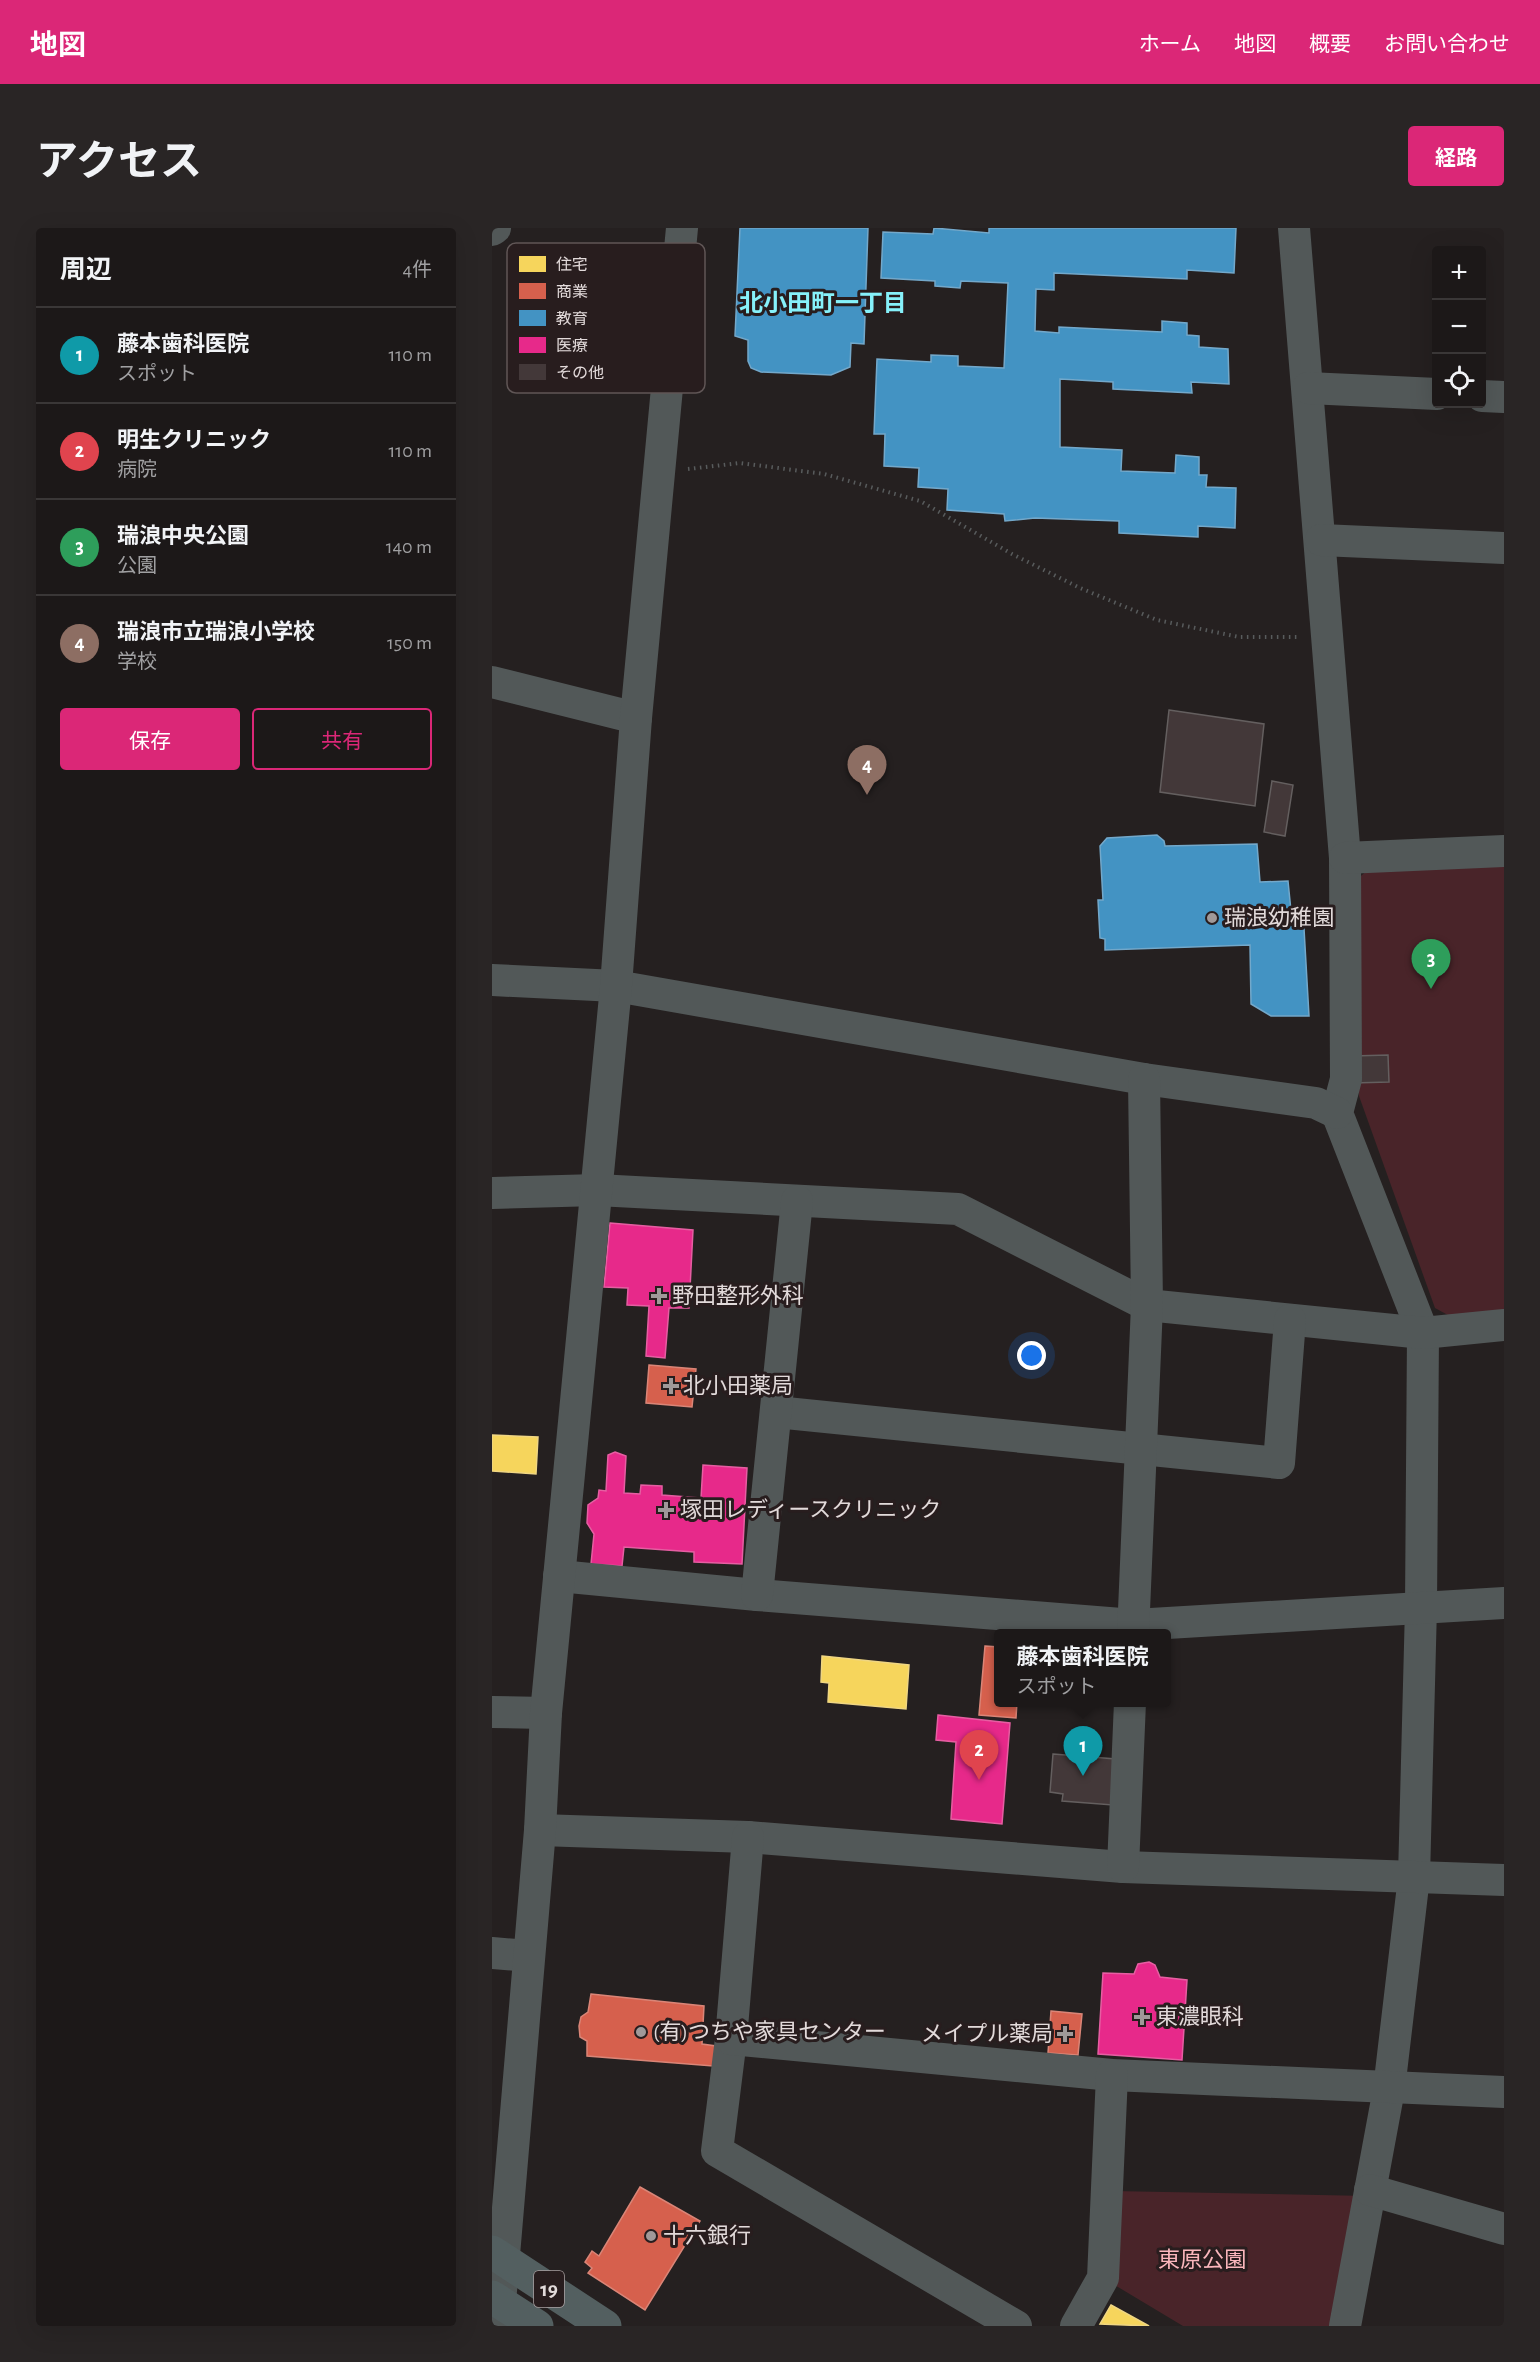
<!DOCTYPE html>
<html lang="ja">
<head>
<meta charset="utf-8">
<style>
  :root { --surface:#1c1818; --page:#292525; --text:#f1f3f6; --muted:#a0a0a2; --line:#3a3737; --accent:#db2777 }
  body { margin:0; font-family:"Alegreya Sans","Noto Sans JP",sans-serif; background:var(--page); color:var(--text) }
  .controls { position:absolute; right:18px; top:18px; display:grid; overflow:hidden; border-radius:6px; box-shadow:0 6px 24px #0002 }
  .controls button { width:54px; height:54px; display:grid; place-items:center; padding:0; border:0; border-bottom:2px solid var(--line); background:var(--surface); color:var(--text); font:30px sans-serif }
  .you { position:absolute; left:540px; top:1128px; width:21px; height:21px; margin:-15px; border:4px solid #fff; border-radius:50%; background:#1a73e8; box-shadow:0 0 0 9px #1a73e833 }
  .badge { display:grid; place-items:center; width:39px; height:39px; border-radius:50%; background:var(--accent); color:#fff; font-size:20px; font-weight:700 }
  .pin { position:absolute; translate:-50% -50px; filter:drop-shadow(0 2px 3px #0008) }
  .pin::after { content:''; position:absolute; top:32px; width:21px; height:18px; background:inherit; clip-path:polygon(0 0,100% 0,50% 100%) }
  .popup { position:absolute; left:502px; top:1401px; width:177px; height:78px; box-sizing:border-box; display:grid; place-content:center; border-radius:6px; background:var(--surface); filter:drop-shadow(0 2px 4px #0005); font-size:20px; white-space:nowrap; color:var(--muted) }
  .popup b { font-size:22px; color:var(--text) }
  .popup::after { content:''; position:absolute; left:50%; top:100%; margin-left:-12px; border:12px solid transparent; border-top-color:var(--surface) }
  .list { margin:0; padding:0; list-style:none }
  h2 { display:flex; justify-content:space-between; align-items:center; height:78px; margin:0; padding:0 24px; font-size:26px }
  h2 small { font-size:20px; font-weight:400; color:var(--muted) }
  .list li { display:grid; grid-template-columns:39px 1fr auto; gap:18px; align-items:center; box-sizing:border-box; height:96px; padding:0 24px; border-top:2px solid var(--line) }
  .list b { display:block; font-size:22px; white-space:nowrap }
  .list p { margin:0; font-size:20px; white-space:nowrap; color:var(--muted) }
  .list em { font-size:20px; font-style:normal; color:var(--muted) }
  .actions { display:flex; gap:12px; padding:18px 24px }
  .actions a { flex:1; padding:14px 0; border:2px solid var(--accent); border-radius:6px; text-align:center; font-size:21px; color:var(--accent) }
  .actions .main { background:var(--accent); color:#fff }
  .icon { flex:none; width:33px; height:33px; fill:none; stroke:currentColor; stroke-width:2; stroke-linecap:round; stroke-linejoin:round }
  .map { position:relative; flex:none; width:1012px; height:2098px; overflow:hidden; border-radius:6px }
  header { display:flex; align-items:center; gap:36px; box-sizing:border-box; height:84px; padding:0 30px; background:var(--accent); color:#fff }
  header strong { font-size:28px }
  nav { display:flex; gap:33px; margin-inline-start:auto; font-size:21px }
  .intro { display:flex; align-items:center; justify-content:space-between; box-sizing:border-box; height:144px; padding:0 36px }
  h1 { margin:0; font-size:42px }
  .button { padding:15px 27px; border-radius:6px; background:var(--accent); color:#fff; font-size:21px; font-weight:700 }
  main { display:flex; gap:36px; padding:0 36px }
  aside { flex:1; background:var(--surface); border-radius:6px; box-shadow:0 6px 24px #0002 }
  .map>svg:first-child { display:block }
</style>
</head>
<body>
<header>
<strong>地図</strong>
<nav><a>ホーム</a><a>地図</a><a>概要</a><a>お問い合わせ</a></nav>
</header>
<div class="intro"><h1>アクセス</h1><a class="button">経路</a></div>
<main>
<aside>
<h2>周辺<small>4件</small></h2>
<ul class="list">
<li><span class="badge" style="background:#0f9aa8">1</span><div><b>藤本歯科医院</b><p>スポット</p></div><em>110 m</em></li>
<li><span class="badge" style="background:#e0444e">2</span><div><b>明生クリニック</b><p>病院</p></div><em>110 m</em></li>
<li><span class="badge" style="background:#2e9e5b">3</span><div><b>瑞浪中央公園</b><p>公園</p></div><em>140 m</em></li>
<li><span class="badge" style="background:#8d6e63">4</span><div><b>瑞浪市立瑞浪小学校</b><p>学校</p></div><em>150 m</em></li>
</ul>
<div class="actions"><a class="main">保存</a><a>共有</a></div>
</aside>
<div class="map">
<svg width="1012" height="2098" viewBox="0 0 1012 2098">
  <rect width="100%" height="100%" fill="#252020"/>
  <g fill="#492429">
    <polygon points="1012,636 1012,1087 965,1092 943,1080 867,868 863,653 876,642"/>
    <polygon points="620,1963 877,1968 853,2098 691,2098 611,2050"/>
  </g>
  <g fill="#f6d55c" stroke="#f0d682" stroke-width="1.5">
    <polygon points="0,1207 46,1209 44,1246 0,1243"/>
    <polygon points="330,1428 417,1437 414,1481 336,1474 337,1455 329,1454"/>
    <polygon points="619,2077 657,2098 608,2096"/>
  </g>
  <g fill="#d6604d" stroke="#da8577" stroke-width="1.5">
    <polygon points="157,1137 204,1141 200,1179 154,1175"/>
    <polygon points="493,1418 507,1419 507,1474 525,1474 524,1490 487,1487"/>
    <polygon points="99,1766 212,1778 210,1816 224,1818 221,1838 95,1828 95,1813 88,1809 87,1798 89,1789 96,1784"/>
    <polygon points="559,1783 590,1786 586,1827 556,1825"/>
    <polygon points="148,1959 208,1993 153,2082 96,2045 100,2040 93,2034 100,2023 107,2028"/>
  </g>
  <g fill="#4393c3" stroke="#73a8ca" stroke-width="1.5">
    <polygon points="248,0 376,0 372,116 359,115 358,139 339,147 269,144 259,140 256,133 256,112 243,108"/>
    <polygon points="442,0 497,5 497,0 744,0 742,45 695,42 695,51 562,45 562,62 544,61 543,103 567,105 567,99 670,104 670,93 695,95 695,107 707,108 707,119 736,121 737,156 699,154 700,165 621,161 621,154 568,151 568,219 630,222 629,243 683,245 684,227 707,229 707,247 715,247 714,259 744,260 743,300 706,298 706,309 627,305 627,293 543,290 513,293 512,286 455,282 456,261 426,259 427,240 392,238 393,206 382,206 385,131 439,134 439,127 466,128 466,138 512,140 516,55 469,53 468,60 443,58 443,53 389,50 391,4 441,6"/>
    <polygon points="665,607 672,613 673,618 765,616 768,654 796,653 799,683 811,683 817,788 779,788 759,776 758,717 613,722 613,711 608,710 606,672 611,672 608,618 615,610"/>
  </g>
  <g fill="#e7298a" stroke="#e65ea2" stroke-width="1.5">
    <polygon points="118,995 201,1002 197,1080 177,1080 173,1130 154,1128 157,1078 135,1077 136,1060 112,1059"/>
    <polygon points="123,1224 134,1228 132,1265 148,1266 149,1257 170,1258 170,1267 209,1270 211,1237 255,1240 250,1336 202,1334 202,1324 132,1319 130,1338 99,1336 102,1306 95,1295 96,1277 106,1270 107,1262 114,1263 116,1227"/>
    <polygon points="446,1487 518,1495 510,1596 459,1591 464,1514 444,1512"/>
    <polygon points="657,1734 663,1737 668,1749 695,1752 690,1832 606,1826 611,1745 642,1746 646,1736"/>
  </g>
  <g fill="#433839" stroke="#645f5f" stroke-width="1.5">
    <polygon points="677,482 772,496 763,578 668,564"/>
    <polygon points="780,553 801,557 793,608 772,604"/>
    <polygon points="896,827 897,854 861,855 860,828"/>
    <polygon points="561,1526 624,1531 621,1577 570,1573 571,1566 558,1564"/>
  </g>
  <g fill="none" stroke-linecap="round" stroke-linejoin="round">
    <polyline stroke="#585b5c" stroke-width="4" stroke-dasharray="1.5 4.5" stroke-linecap="butt" points="196,241 248,235 332,246 428,273 520,326 588,360 665,392 747,409 807,409"/>
    <g stroke="#525858" stroke-width="32">
      <polyline points="802,0 853,630 854,851 845,885 931,1105 929,1379 922,1649 897,1861 853,2098"/>
      <polyline points="0,2 3,0"/>
      <polyline points="816,160 945,166"/>
      <polyline points="990,168 1012,169"/>
      <polyline points="829,312 1012,320"/>
      <polyline points="0,454 144,490"/>
      <polyline points="853,630 1012,623"/>
      <polyline points="0,752 124,758 652,851 824,875 845,885"/>
      <polyline points="0,965 105,962 466,981 655,1077 931,1105 1012,1097"/>
      <polyline points="284,1184 787,1235 798,1092"/>
      <polyline points="67,1348 265,1367 642,1397 1012,1375"/>
      <polyline points="265,1367 305,973"/>
      <polyline points="641,1406 655,1077 652,851"/>
      <polyline points="0,1484 54,1485"/>
      <polyline points="48,1602 256,1609 631,1639 1012,1652"/>
      <polyline points="256,1609 239,1811 225,1923 524,2098"/>
      <polyline points="631,1639 638,1474"/>
      <polyline points="0,1725 37,1728"/>
      <polyline points="239,1811 620,1847 1012,1864"/>
      <polyline points="878,1962 1012,2001"/>
      <polyline points="6,2098 48,1602 54,1485 124,758 144,490 190,0"/>
      <polyline points="584,2098 611,2050 620,1847"/>
    </g>
    <g stroke="#535f60" stroke-width="33">
      <polyline points="0,2024 113,2098"/>
      <polyline points="0,2069 45,2098"/>
    </g>
  </g>
  <g fill="#a09999" stroke="#281d1e" stroke-width="2">
    <circle cx="720" cy="690" r="6"/>
    <path d="M164 1059h6v6h6v6h-6v6h-6v-6h-6v-6h6z"/>
    <path d="M176 1149h6v6h6v6h-6v6h-6v-6h-6v-6h6z"/>
    <path d="M171 1273h6v6h6v6h-6v6h-6v-6h-6v-6h6z"/>
    <path d="M647 1780h6v6h6v6h-6v6h-6v-6h-6v-6h6z"/>
    <circle cx="149" cy="1804" r="6"/>
    <path d="M570 1797h6v6h6v6h-6v6h-6v-6h-6v-6h6z"/>
    <circle cx="159" cy="2008" r="6"/>
  </g>
  <g text-anchor="middle" dominant-baseline="central" stroke-width="6" stroke-linejoin="round" paint-order="stroke">
    <rect fill="#281d1e" stroke="#aaa1a2" stroke-width="1.5" x="42" y="2043" width="30" height="36" rx="4.5"/>
    <g font-size="21" font-weight="bold" fill="#e2dada">
      <text x="57" y="2061">19</text>
    </g>
    <g font-size="22" fill="#e2dada" stroke="#281d1e" text-anchor="start">
      <text x="732" y="690">瑞浪幼稚園</text>
      <text x="180" y="1068">野田整形外科</text>
      <text x="191" y="1158">北小田薬局</text>
      <text x="188" y="1282">塚田レディースクリニック</text>
      <text x="664" y="1789">東濃眼科</text>
      <text x="161" y="1804">(有)つちや家具センター</text>
      <text x="561" y="1806" text-anchor="end">メイプル薬局</text>
      <text x="171" y="2008">十六銀行</text>
    </g>
    <g font-size="22" fill="#fab6bc" stroke="#281d1e">
      <text x="710" y="2032">東原公園</text>
    </g>
    <g font-size="24" font-weight="bold" fill="#86f1fa" stroke="#281d1e">
      <text x="331" y="76">北小田町一丁目</text>
    </g>
  </g>
  <rect x="15" y="15" width="198" height="150" rx="9" fill="#281d1e" stroke="#605656" stroke-width="1.5"/>
  <rect x="27" y="28" width="27" height="16" fill="#f6d55c"/>
  <rect x="27" y="55" width="27" height="16" fill="#d6604d"/>
  <rect x="27" y="82" width="27" height="16" fill="#4393c3"/>
  <rect x="27" y="109" width="27" height="16" fill="#e7298a"/>
  <rect x="27" y="136" width="27" height="16" fill="#433839"/>
  <g font-size="16" fill="#e2dada">
    <text x="64" y="42">住宅</text>
    <text x="64" y="69">商業</text>
    <text x="64" y="96">教育</text>
    <text x="64" y="123">医療</text>
    <text x="64" y="150">その他</text>
  </g>
</svg>
<div class="controls">
<button>+</button>
<button>−</button>
<button><svg class="icon" aria-label="locate" viewBox="0 0 24 24"><circle cx="12" cy="12" r="6"/><path d="M12 2v4M12 18v4M2 12h4M18 12h4"/></svg></button>
</div>
<div class="you"></div>
<div class="pin badge" style="left:591px;top:1548px;background:#0f9aa8">1</div>
<div class="popup"><b>藤本歯科医院</b>スポット</div>
<div class="pin badge" style="left:487px;top:1552px;background:#e0444e">2</div>
<div class="pin badge" style="left:939px;top:761px;background:#2e9e5b">3</div>
<div class="pin badge" style="left:375px;top:567px;background:#8d6e63">4</div>
</div>
</main>
</body>
</html>
